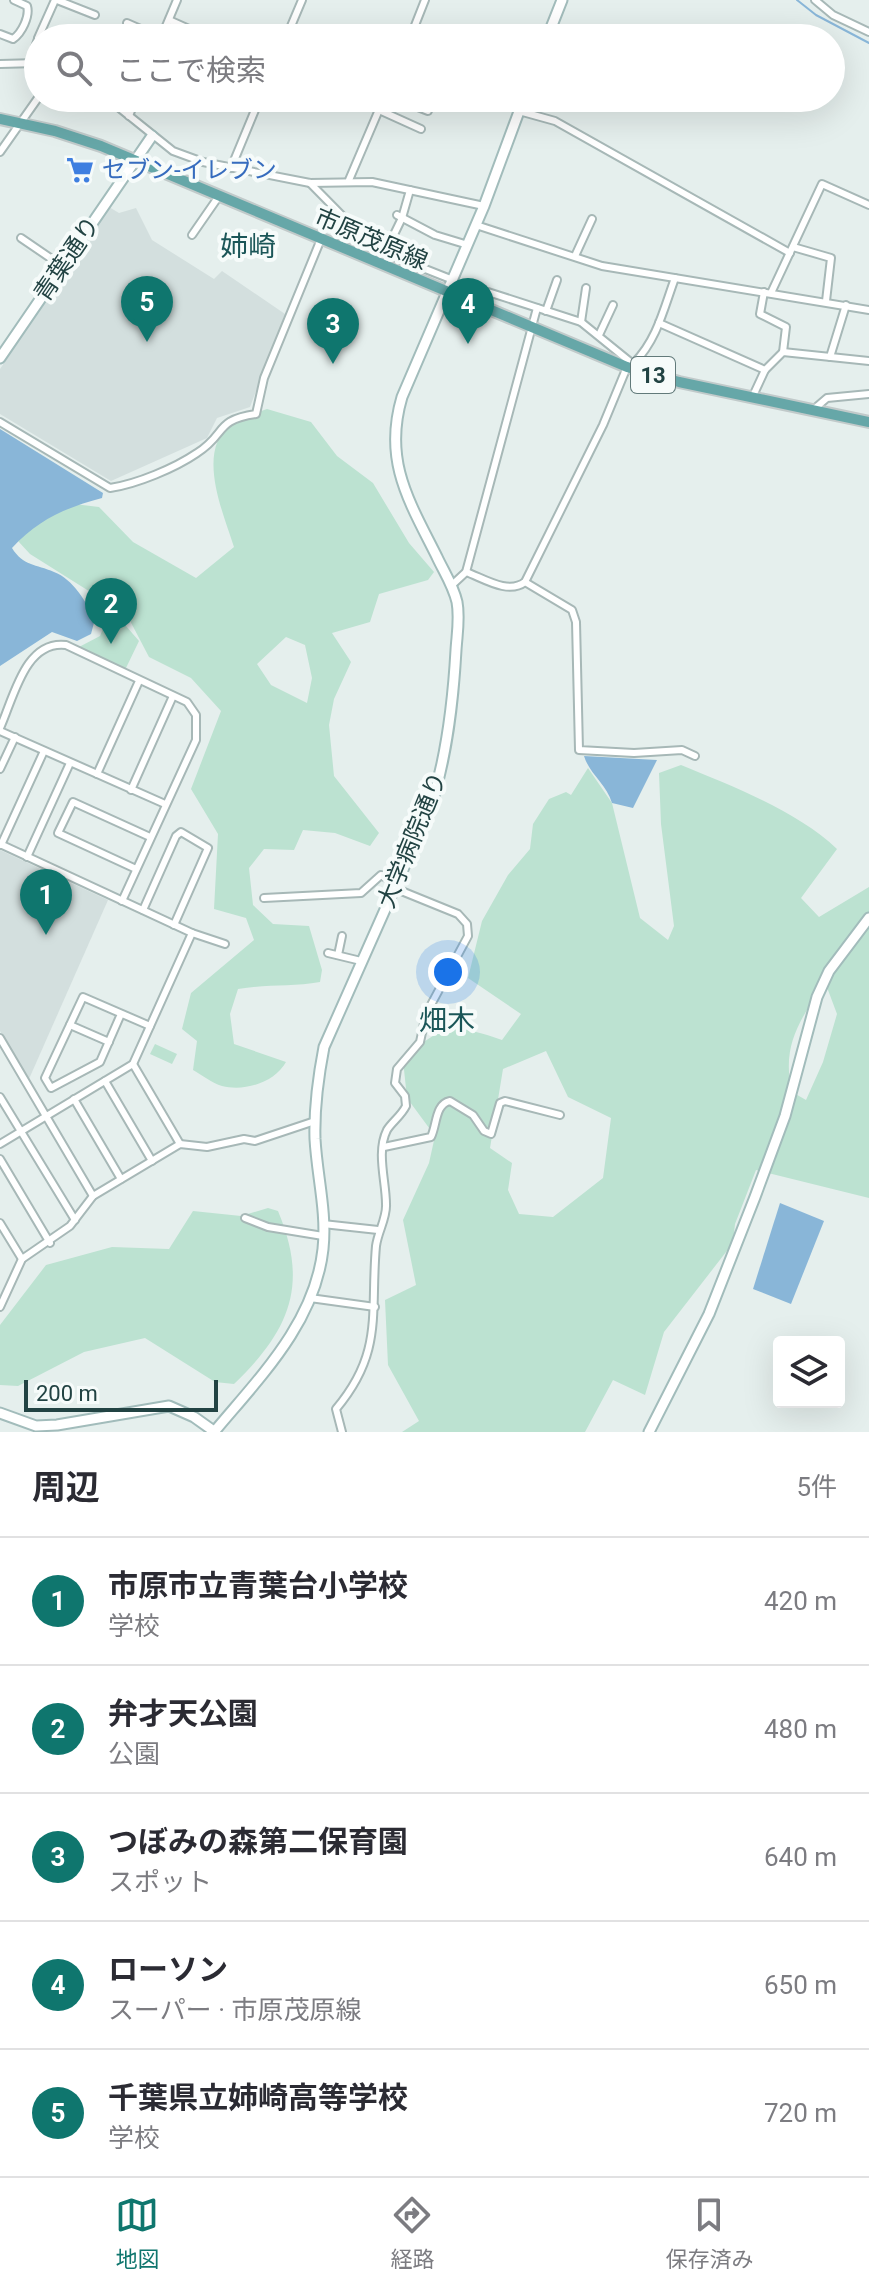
<!DOCTYPE html>
<html lang="ja">
<head>
<meta charset="utf-8">
<style>
  :root { --surface:#fff; --page:#f2f2f3; --text:#2b2b33; --muted:#7c7c81; --line:#e1e1e2; --accent:#0f766e }
  body { margin:0; font-family:Roboto,"Noto Sans JP",sans-serif; background:var(--page); color:var(--text) }
  .controls { position:absolute; right:24px; bottom:24px; display:grid; overflow:hidden; border-radius:8px; box-shadow:0 8px 32px #0002 }
  .controls button { width:72px; height:72px; display:grid; place-items:center; padding:0; border:0; border-bottom:2px solid var(--line); background:var(--surface); color:var(--text); font:40px sans-serif }
  .scale { position:absolute; left:24px; bottom:20px; width:194px; box-sizing:border-box; padding-left:8px; border:4px solid #224343; border-top:0; font-size:22px; line-height:28px; white-space:nowrap; color:#224343; -webkit-text-stroke:6px #f6fbfa; paint-order:stroke }
  .you { position:absolute; left:448px; top:972px; width:28px; height:28px; margin:-20px; border:6px solid #fff; border-radius:50%; background:#1a73e8; box-shadow:0 0 0 12px #1a73e833 }
  .badge { display:grid; place-items:center; width:52px; height:52px; border-radius:50%; background:var(--accent); color:#fff; font-size:26px; font-weight:700 }
  .pin { position:absolute; translate:-50% -66px; filter:drop-shadow(0 2px 4px #0008) }
  .pin::after { content:''; position:absolute; top:42px; width:28px; height:24px; background:inherit; clip-path:polygon(0 0,100% 0,50% 100%) }
  .list { margin:0; padding:0; list-style:none }
  h2 { display:flex; justify-content:space-between; align-items:center; height:104px; margin:0; padding:0 32px; font-size:34px }
  h2 small { font-size:26px; font-weight:400; color:var(--muted) }
  .list li { display:grid; grid-template-columns:52px 1fr auto; gap:24px; align-items:center; box-sizing:border-box; height:128px; padding:0 32px; border-top:2px solid var(--line) }
  .list b { display:block; font-size:30px; white-space:nowrap }
  .list p { margin:0; font-size:26px; white-space:nowrap; color:var(--muted) }
  .list em { font-size:26px; font-style:normal; color:var(--muted) }
  .icon { flex:none; width:44px; height:44px; fill:none; stroke:currentColor; stroke-width:2; stroke-linecap:round; stroke-linejoin:round }
  .map { position:relative; flex:none; width:869px; height:1432px; overflow:hidden }
  .search { position:absolute; background:var(--surface); box-shadow:0 8px 32px #0002; left:24px; right:24px; top:24px; height:88px; display:flex; align-items:center; gap:20px; box-sizing:border-box; padding:0 28px; border-radius:44px; color:var(--muted); font-size:30px }
  .sheet { height:744px; background:var(--surface) }
  nav { display:flex; justify-content:space-around; align-items:center; box-sizing:border-box; height:112px; border-top:2px solid var(--line); background:var(--surface); font-size:22px; color:var(--muted) }
  nav a { display:grid; justify-items:center; gap:4px }
  nav .on { color:var(--accent) }
  .map>svg:first-child { display:block }
</style>
</head>
<body>
<div class="map">
<svg width="869" height="1432" viewBox="0 0 869 1432">
  <rect width="100%" height="100%" fill="#e5efed"/>
  <g fill="#d3dfde">
    <polygon points="109,207 119,213 136,208 152,240 214,279 222,271 285,314 250,407 217,418 207,438 111,481 0,414 0,369"/>
    <polygon points="0,850 108,900 29,1079 0,1031"/>
  </g>
  <g fill="#bce2d1" fill-rule="evenodd">
    <path d="M267,409L311,422L337,456L373,483L409,543L434,572L428,580L379,594L370,622L332,633L351,662L334,699L329,725L334,776L379,833L370,846L335,833L303,830L294,850L264,849L249,868L253,905L273,924L309,926L322,970L320,982C292,987 266,984 238,989L230,1014L234,1044L286,1062C275,1082 245,1092 222,1086C212,1083 202,1075 193,1070L197,1041L182,1029L191,993L254,940L246,918L214,909L218,834L191,789L221,711L191,678L149,657L127,615L30,554L18,541L32,525L74,504L99,507L133,542L196,578L234,547C223,512 195,450 232,423C241,416 257,413 267,409ZM286,637L305,645L312,678L307,703L271,685L257,664Z"/>
    <polygon points="109,614 126,626 139,641 125,670 79,647 100,636"/>
    <path d="M681,765C732,786 797,811 837,849L801,898L819,917L869,887V1198L756,1170L735,1224L733,1243L664,1332L645,1395L613,1380L585,1432H402L419,1421L388,1365L385,1300L416,1285L403,1220L429,1163L435,1136L407,1098L403,1060C442,1024 451,1022 502,1040L521,1014L468,978L482,921L508,875L530,849L533,824L549,799L566,792L571,795L588,768L612,803L640,918L668,940L674,926L661,824L659,773ZM825,982L837,1014L823,1062L806,1100L792,1092C781,1045 800,1020 825,982ZM546,1051L568,1097L611,1118L603,1178L553,1217L519,1214L508,1190L512,1163L490,1148L503,1069Z"/>
    <polygon points="155,1044 177,1054 172,1064 150,1054"/>
    <path d="M268,1208L278,1211C309,1285 290,1330 234,1384L215,1382L145,1338L84,1352L18,1386L0,1385V1325L46,1265L112,1247L169,1249L193,1211L241,1216Z"/>
  </g>
  <g fill="#89b6d8">
    <path d="M0,429L103,493L102,498C65,508 39,519 12,548C23,566 36,564 54,572C73,579 86,602 95,619L91,634L77,641L52,632L0,666Z"/>
    <path d="M584,756L657,760L633,808L612,803C606,783 590,775 584,756Z"/>
    <polygon points="780,1203 824,1221 791,1304 753,1289"/>
  </g>
  <g fill="none" stroke-linecap="round" stroke-linejoin="round">
    <polyline stroke="#89b6d8" stroke-width="2" points="797,0 816,15 869,43"/>
    <g stroke="#a7b8b7" stroke-width="10">
      <g id="street">
        <polyline points="57,0 95,15"/>
        <polyline points="815,0 833,15 869,32"/>
        <polyline points="169,20 198,33"/>
        <polyline points="127,23 161,38"/>
        <path d="M0,34L13,39C22,33 30,16 27,6L14,0"/>
        <polyline points="38,38 55,0"/>
        <polyline points="161,38 177,0"/>
        <polyline points="286,38 302,0"/>
        <polyline points="410,38 425,0"/>
        <polyline points="0,64 38,63"/>
        <polyline points="29,64 38,39"/>
        <polyline points="55,98 63,105"/>
        <polyline points="107,98 173,151 203,162 310,183 372,182 484,206"/>
        <polyline points="395,98 428,111"/>
        <polyline points="379,110 421,129"/>
        <polyline points="519,111 555,121 790,253"/>
        <polyline points="129,116 136,98"/>
        <polyline points="0,152 38,98"/>
        <polyline points="231,168 260,98"/>
        <polyline points="349,180 384,98"/>
        <polyline points="310,183 368,242 385,253 453,280"/>
        <polyline points="397,215 435,235 468,245"/>
        <polyline points="476,225 602,266 869,310"/>
        <polyline points="192,235 219,196"/>
        <polyline points="21,238 62,266"/>
        <polyline points="793,247 831,258 826,301"/>
        <polyline points="385,253 402,218 410,190"/>
        <polyline points="575,256 592,219"/>
        <polyline points="488,292 581,322 639,369"/>
        <polyline points="764,292 760,314 786,327 783,352"/>
        <polyline points="771,293 822,184 869,205"/>
        <polyline points="546,311 557,280"/>
        <polyline points="581,322 586,288"/>
        <polyline points="659,323 765,370"/>
        <polyline points="599,335 613,305"/>
        <polyline points="830,357 846,305"/>
        <path d="M634,363C657,340 664,308 675,278"/>
        <polyline points="752,398 765,370 783,352 869,361"/>
        <polyline points="813,410 827,398 869,394"/>
        <path d="M0,422L110,488C137,484 175,468 197,453C227,434 214,420 256,414L264,378L321,239"/>
        <path d="M466,572C483,578 508,595 525,582L603,425L627,367"/>
        <polyline points="525,582 572,610 576,622 579,750 634,753 682,750 695,756"/>
        <polyline points="452,585 466,572 537,308"/>
        <path d="M0,728C14,697 25,640 66,645L187,702L196,715V740L122,901"/>
        <polyline points="0,731 165,804"/>
        <polyline points="0,769 15,737"/>
        <polyline points="97,774 139,681"/>
        <polyline points="131,790 173,696"/>
        <polyline points="0,844 192,933 225,944"/>
        <polyline points="1,845 44,751"/>
        <polyline points="27,857 70,763"/>
        <polyline points="136,869 58,833 73,802 150,837"/>
        <polyline points="264,898 361,893 381,875 396,883"/>
        <polyline points="143,910 176,836 181,832 208,848 174,925"/>
        <polyline points="328,953 361,961"/>
        <polyline points="338,955 342,936"/>
        <polyline points="121,1014 100,1062 51,1088 45,1078 83,997 150,1026"/>
        <polyline points="70,1025 109,1042"/>
        <polyline points="0,1038 93,1196"/>
        <polyline points="133,1064 180,1144"/>
        <polyline points="105,1081 152,1161"/>
        <polyline points="0,1097 75,1220"/>
        <polyline points="74,1099 121,1179"/>
        <polyline points="0,1144 133,1064 192,933"/>
        <path d="M384,1147L431,1137C437,1125 435,1104 450,1101L473,1115L484,1131L491,1134L500,1103L505,1101L560,1115"/>
        <polyline points="0,1159 50,1243"/>
        <polyline points="245,1218 268,1227 323,1236"/>
        <polyline points="0,1223 22,1259"/>
        <polyline points="323,1224 378,1230"/>
        <polyline points="310,1298 375,1307"/>
        <polyline points="0,1307 22,1259 70,1226 93,1196 180,1144 207,1147 244,1139 255,1141 315,1121"/>
        <path d="M342,1432L336,1409C384,1352 370,1313 376,1246C378,1231 387,1218 386,1204C386,1181 376,1152 387,1130C392,1122 401,1116 406,1106L405,1096L395,1083L397,1069L420,1042L426,1014L468,936L467,924L458,914L394,888"/>
      </g>
    </g>
    <g stroke="#a2bcbb" stroke-width="13">
      <g id="secondary">
        <polyline points="547,38 562,0"/>
        <polyline points="0,358 152,136"/>
        <polyline points="0,1413 36,1426 57,1425 169,1406 194,1417 215,1432"/>
        <path d="M214,1432C259,1378 315,1323 323,1249C327,1212 317,1176 315,1139C314,1107 318,1078 324,1047L431,806C447,755 453,704 456,650C457,634 460,618 457,602C453,585 444,572 437,557C409,501 383,461 402,397L484,206L524,98"/>
        <polyline points="649,1432 709,1314 755,1197 785,1116 817,997 829,971 869,918"/>
      </g>
    </g>
    <g stroke="#c1caca" stroke-width="14">
      <polyline id="primary" points="0,119 55,131 101,146 627,367 679,382 869,422"/>
    </g>
    <use href="#street" stroke="#fff" stroke-width="6"/>
    <use href="#secondary" stroke="#fff" stroke-width="9"/>
    <use href="#primary" stroke="#66a7a8" stroke-width="10"/>
  </g>
  <defs>
    <g id="supermarket-bare" transform="scale(2.16)"><path d="M-6-5.5h2.5l.6 2H6L4.5 2H-2.5L-4.4-4H-6ZM-1.5 3.2a1.3 1.3 0 1 0 .1 0ZM3 3.2a1.3 1.3 0 1 0 .1 0Z" fill="#3f7fe0" stroke="#f6fbfa" stroke-width="2.5" paint-order="stroke"/></g>
  </defs>
  <g fill-rule="evenodd">
    <use href="#supermarket-bare" x="80" y="170"/>
  </g>
  <g text-anchor="middle" dominant-baseline="central" stroke-width="8" stroke-linejoin="round" paint-order="stroke">
    <rect fill="#f6fbfa" stroke="#627a7a" stroke-width="2" x="631" y="357" width="44" height="36" rx="6"/>
    <g font-size="22" font-weight="bold" fill="#224343">
      <text x="653" y="375">13</text>
    </g>
    <g font-size="24" fill="#366cbe" stroke="#f6fbfa" text-anchor="start">
      <text x="102" y="170">セブン-イレブン</text>
    </g>
    <g font-size="24" fill="#224343" stroke="#f6fbfa">
      <text transform="translate(371 239) rotate(23)">市原茂原線</text>
      <text transform="translate(67 259) rotate(-56)">青葉通り</text>
      <text transform="translate(412 840) rotate(-68)">大学病院通り</text>
    </g>
    <g font-size="28" fill="#1b5658" stroke="#f6fbfa">
      <text x="248" y="246">姉崎</text>
      <text x="447" y="1020">畑木</text>
    </g>
  </g>
</svg>
<div class="controls">
<button><svg class="icon" aria-label="layers" viewBox="0 0 24 24"><path d="M12 4l9 5-9 5-9-5zM3 14l9 5 9-5"/></svg></button>
</div>
<div class="scale">200 m</div>
<div class="you"></div>
<div class="pin badge" style="left:46px;top:935px">1</div>
<div class="pin badge" style="left:111px;top:644px">2</div>
<div class="pin badge" style="left:333px;top:364px">3</div>
<div class="pin badge" style="left:468px;top:344px">4</div>
<div class="pin badge" style="left:147px;top:342px">5</div>
<div class="search"><svg class="icon" aria-label="search" viewBox="0 0 24 24"><circle cx="10" cy="10" r="6"/><path d="M15 15l6 6"/></svg>ここで検索</div>
</div>
<section class="sheet">
<h2>周辺<small>5件</small></h2>
<ul class="list">
<li><span class="badge">1</span><div><b>市原市立青葉台小学校</b><p>学校</p></div><em>420 m</em></li>
<li><span class="badge">2</span><div><b>弁才天公園</b><p>公園</p></div><em>480 m</em></li>
<li><span class="badge">3</span><div><b>つぼみの森第二保育園</b><p>スポット</p></div><em>640 m</em></li>
<li><span class="badge">4</span><div><b>ローソン</b><p>スーパー · 市原茂原線</p></div><em>650 m</em></li>
<li><span class="badge">5</span><div><b>千葉県立姉崎高等学校</b><p>学校</p></div><em>720 m</em></li>
</ul>
</section>
<nav>
<a class="on"><svg class="icon" aria-label="map" viewBox="0 0 24 24"><path d="M3 6l6-2 6 2 6-2v14l-6 2-6-2-6 2zM9 4v14M15 6v14"/></svg>地図</a>
<a><svg class="icon" aria-label="directions" viewBox="0 0 24 24"><path d="M12 3l9 9-9 9-9-9zM9 14v-3h6M13 9l2 2-2 2"/></svg>経路</a>
<a><svg class="icon" aria-label="saved" viewBox="0 0 24 24"><path d="M7 4h10v16l-5-4-5 4z"/></svg>保存済み</a>
</nav>
</body>
</html>
